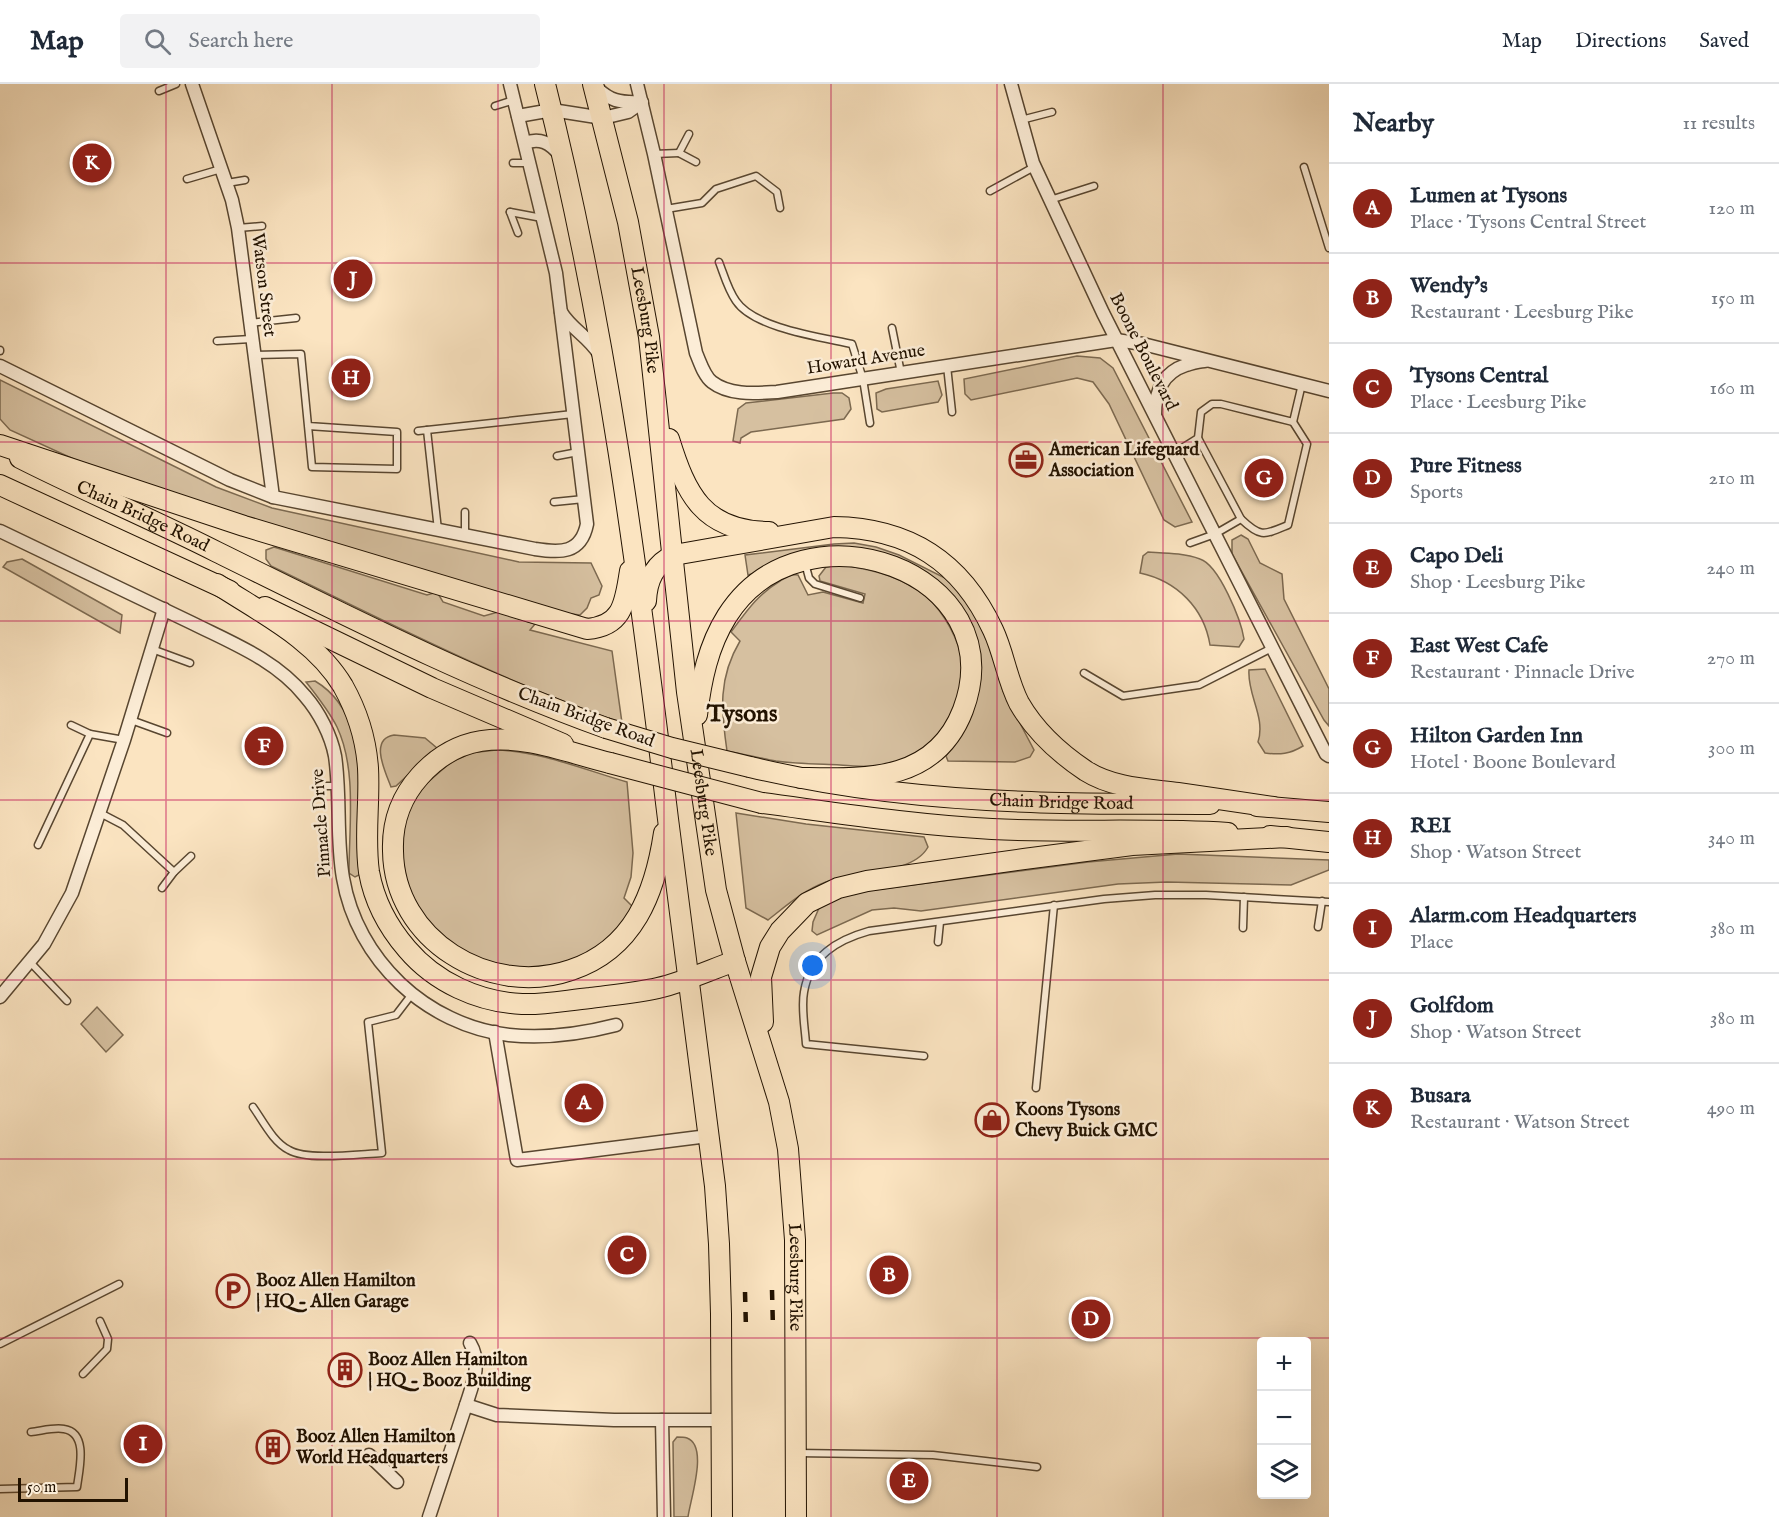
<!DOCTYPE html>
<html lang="en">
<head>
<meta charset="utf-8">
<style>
  :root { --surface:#fff; --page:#f2f2f3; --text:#1f2937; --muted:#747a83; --line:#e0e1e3; --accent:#8f2418 }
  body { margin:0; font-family:"IM FELL English",serif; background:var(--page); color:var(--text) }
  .controls { position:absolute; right:18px; bottom:18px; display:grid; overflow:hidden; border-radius:6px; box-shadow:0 6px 24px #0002 }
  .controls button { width:54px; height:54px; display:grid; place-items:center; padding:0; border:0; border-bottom:2px solid var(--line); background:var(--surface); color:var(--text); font:30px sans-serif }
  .scale { position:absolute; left:18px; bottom:15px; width:110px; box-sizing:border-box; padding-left:6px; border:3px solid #221200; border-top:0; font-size:16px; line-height:21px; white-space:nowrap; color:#221200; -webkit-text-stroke:4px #fcedd7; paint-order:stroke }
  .you { position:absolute; left:813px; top:882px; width:21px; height:21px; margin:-15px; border:4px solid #fff; border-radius:50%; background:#1a73e8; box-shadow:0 0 0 9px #1a73e833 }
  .badge { display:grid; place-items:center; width:39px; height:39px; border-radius:50%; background:var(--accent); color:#fff; font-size:20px; font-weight:700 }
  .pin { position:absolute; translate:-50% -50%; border:3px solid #fff; box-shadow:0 2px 6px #0006 }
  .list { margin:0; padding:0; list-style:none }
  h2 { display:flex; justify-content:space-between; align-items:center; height:78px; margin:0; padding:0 24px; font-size:26px }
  h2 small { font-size:20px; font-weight:400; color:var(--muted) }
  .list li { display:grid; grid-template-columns:39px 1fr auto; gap:18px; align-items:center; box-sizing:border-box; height:90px; padding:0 24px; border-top:2px solid var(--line) }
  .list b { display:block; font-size:22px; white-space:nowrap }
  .list p { margin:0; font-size:20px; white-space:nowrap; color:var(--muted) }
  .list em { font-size:20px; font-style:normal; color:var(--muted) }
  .icon { flex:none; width:33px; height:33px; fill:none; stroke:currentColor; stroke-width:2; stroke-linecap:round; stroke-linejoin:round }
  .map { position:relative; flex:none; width:1329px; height:1433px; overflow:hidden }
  header { display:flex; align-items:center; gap:36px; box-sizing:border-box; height:84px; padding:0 30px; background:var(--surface); border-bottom:2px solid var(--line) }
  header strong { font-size:28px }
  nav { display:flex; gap:33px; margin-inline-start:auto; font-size:21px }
  .search { width:420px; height:54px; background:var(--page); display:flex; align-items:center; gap:15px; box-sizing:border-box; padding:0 21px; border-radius:6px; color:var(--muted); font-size:22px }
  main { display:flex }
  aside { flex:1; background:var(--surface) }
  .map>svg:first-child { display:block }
</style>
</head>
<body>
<header>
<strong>Map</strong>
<div class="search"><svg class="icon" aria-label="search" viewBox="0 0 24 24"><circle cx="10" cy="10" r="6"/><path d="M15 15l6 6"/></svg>Search here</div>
<nav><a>Map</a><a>Directions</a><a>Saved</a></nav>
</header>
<main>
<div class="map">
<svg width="1329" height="1433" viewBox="0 0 1329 1433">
  <rect width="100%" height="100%" fill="#fbe4c1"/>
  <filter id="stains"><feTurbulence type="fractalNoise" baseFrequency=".00333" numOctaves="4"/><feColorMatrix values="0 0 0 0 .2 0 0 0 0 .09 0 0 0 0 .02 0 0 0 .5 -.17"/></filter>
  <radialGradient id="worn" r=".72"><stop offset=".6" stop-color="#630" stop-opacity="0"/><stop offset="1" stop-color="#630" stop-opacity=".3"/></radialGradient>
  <g fill="#d6c0a0" stroke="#7c6950" stroke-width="1.5">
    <polygon points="1077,272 1100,274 1113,284 1192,438 1175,443 1164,436 1109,320 1093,298 1077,294 971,316 965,310 964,295"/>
    <polygon points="0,296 216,403 272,424 519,478 591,479 602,502 599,511 591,514 587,524 580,531 563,529 245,435 78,377 10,346 0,335"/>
    <polygon points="938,297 942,311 938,318 882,328 877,325 876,309 886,305"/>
    <polygon points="833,309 842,309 849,314 851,325 844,335 751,348 741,354 740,359 733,357 738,325 746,319"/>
    <polygon points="1241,451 1248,455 1260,479 1282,490 1284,515 1329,605 1329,642 1324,636 1232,470 1232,456"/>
    <polygon points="854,459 876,463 899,471 951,497 978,532 991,561 1003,607 1034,666 1030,673 1015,678 948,677 946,672 968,636 976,615 981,586 979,569 961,530 899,477 873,467 844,464 748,491 745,471 834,460"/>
    <path d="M274,463L427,511L437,508L443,518L484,532L498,528L535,540L530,546L612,567L622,639C501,597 387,538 271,482L266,475V466Z"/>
    <path d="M1148,468C1165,469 1184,469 1200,475C1219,481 1241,536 1244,555L1239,563L1210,561C1204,524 1177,497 1140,489L1143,472Z"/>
    <polygon points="22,475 122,531 120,549 3,483 7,478"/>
    <path d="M842,481C875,486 909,494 933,519C949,537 964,566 963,590C963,595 960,602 959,608C950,643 926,671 890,680C874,684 857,682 840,681C819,680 797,680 776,677C760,674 743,670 727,667C721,626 718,594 740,557L731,548C746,528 758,510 780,497C787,493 791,490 798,491L808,511L823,508L863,519L865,510L820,497L819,492L826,483Z"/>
    <path d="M1265,585L1303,662C1290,670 1280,671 1265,669L1258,658C1266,633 1247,611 1249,586Z"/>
    <path d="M315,597C359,623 359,676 360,721C360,744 361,767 361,790L355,793L349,789C349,743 357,685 337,643C329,627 317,612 306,598Z"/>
    <path d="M394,651L425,654L437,664L396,702L391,703C385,687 369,655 394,651Z"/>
    <path d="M496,666C540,667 585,686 627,698L633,769L631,793L624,814L634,824L605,860L576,875L543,885H505L475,875L431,845L403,798L399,763L404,735L420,705L450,679L470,669Z"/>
    <path d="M736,729L806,740L924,753L928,763C913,791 853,788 826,798C804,806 786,822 768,836L746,824Z"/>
    <polygon points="1178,770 1329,776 1329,786 1291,801 1167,798 1118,800 921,827 894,824 872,826 817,851 812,847 813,838 819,824 835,815 858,808 1088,778"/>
    <polygon points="97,923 123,951 106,968 81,940"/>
    <path d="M677,1353C681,1353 684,1353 687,1354C709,1362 690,1416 688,1433H674L673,1358Z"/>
  </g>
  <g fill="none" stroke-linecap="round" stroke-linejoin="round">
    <g stroke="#584630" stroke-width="9">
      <g id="service">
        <polyline points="159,7 176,0"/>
        <polyline points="495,22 514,16"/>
        <polyline points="1021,36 1052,28"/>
        <polyline points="689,50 679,69 696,78"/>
        <polyline points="654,70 679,69"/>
        <polyline points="513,79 530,79"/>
        <polyline points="1304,83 1329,164"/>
        <polyline points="187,95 221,85"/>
        <polyline points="227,99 245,96"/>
        <polyline points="990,107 1034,83"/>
        <polyline points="1050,116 1094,102"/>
        <polyline points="666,125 702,119 716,105 756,92 777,108 780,124"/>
        <polyline points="510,128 542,134"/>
        <polyline points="510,128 518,149"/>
        <polyline points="238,144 262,142"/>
        <path d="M719,178C724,191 728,206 736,217C754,244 820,253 852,260L863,295L870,339"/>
        <polyline points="249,239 296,234"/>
        <polyline points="892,244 901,289"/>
        <polyline points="217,257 251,255"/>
        <polyline points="0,267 0,266"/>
        <polyline points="254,271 301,270 312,383 397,385 397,348 308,342"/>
        <polyline points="947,282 952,328"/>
        <polyline points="427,346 573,330"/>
        <polyline points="418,347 427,346 438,446"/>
        <polyline points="1198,354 1241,435"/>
        <polyline points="1174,369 1198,354 1201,328 1212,320 1221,320 1293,338 1302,300"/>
        <polyline points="557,372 578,368"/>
        <polyline points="554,418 584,415"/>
        <polyline points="465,428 465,451"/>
        <path d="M1190,459L1215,450L1241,435C1261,454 1264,451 1288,441L1307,360L1293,338"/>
        <polyline points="805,479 809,494 815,500 860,514"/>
        <polyline points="152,565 190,579"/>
        <polyline points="1084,589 1123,612 1199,601 1272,564"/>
        <polyline points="131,636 167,649"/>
        <polyline points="71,641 90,650"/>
        <polyline points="320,702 337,702"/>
        <polyline points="100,729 123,741 174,788"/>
        <polyline points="38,761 90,650 124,656"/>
        <polyline points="162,804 174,788 191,772"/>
        <polyline points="1318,843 1322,817"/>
        <polyline points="1243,844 1244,813"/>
        <polyline points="938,858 940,838"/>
        <polyline points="30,878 67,917"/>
        <path d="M924,972L806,960C805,944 801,924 804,908C810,872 837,856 869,847L1104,815L1155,811H1206L1329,818"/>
        <polyline points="1036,1004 1054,821"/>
        <path d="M253,1023C263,1037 273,1058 289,1066C308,1077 359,1070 382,1069L368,938L396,931L412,910"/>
        <polyline points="0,1260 119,1200"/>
        <polyline points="83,1290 107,1265 108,1255 100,1237"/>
        <polyline points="797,1369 933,1371 1037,1383"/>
        <path d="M0,1405L77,1403C79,1386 89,1349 64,1345C54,1343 41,1347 31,1348"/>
      </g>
    </g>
    <g stroke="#584630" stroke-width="15">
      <g id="minor">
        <polyline points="192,0 232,116 238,144 273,413"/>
        <path d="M637,0L654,70L696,269C700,278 704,292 712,298C730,312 757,309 777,308L1116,256L1143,260L1329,307"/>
        <polyline points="1011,0 1033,79 1103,229 1326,670 1329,672"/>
        <path d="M595,2C609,17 620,19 641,18"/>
        <polyline points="518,32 552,26 603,34 628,28 642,18"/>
        <path d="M525,59C540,53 550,59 560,71"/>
        <path d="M561,228C571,245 589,253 599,270"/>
        <path d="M0,282L230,396L273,413L535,465C560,469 581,470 587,440L556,189L510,0"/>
        <path d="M1155,331C1155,308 1162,289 1186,281C1193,279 1198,277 1205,277"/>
        <path d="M0,447C64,478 128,508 192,539C232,559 276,576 305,612C319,628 331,651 335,672C341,712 336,754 343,794C357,876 426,941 509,951C546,955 581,950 616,941"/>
        <polyline points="0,913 44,860 72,809 124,656 164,525"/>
        <polyline points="495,948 517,1076 708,1052"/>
        <path d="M466,1321C473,1299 482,1279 470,1259"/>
        <polyline points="662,1336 664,1433"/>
        <polyline points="369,1371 397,1398"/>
        <polyline points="429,1433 466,1321 497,1331 614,1336 721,1336"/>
      </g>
    </g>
    <g stroke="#221200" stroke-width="22">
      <g id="primary">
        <path id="s1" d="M20,374C85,407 152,435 217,468C345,531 472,596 606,644"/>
        <polyline points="0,401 230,507"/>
        <polyline points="265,523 432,604 563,660"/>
        <path id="s2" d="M750,683C842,705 936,715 1031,718C1090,721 1150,719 1210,720"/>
        <path d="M762,719C838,729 915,741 992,745C1071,749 1150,744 1228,749"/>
        <polyline points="1257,722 1329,728"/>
        <polyline points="1270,752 1329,758"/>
      </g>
    </g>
    <g stroke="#221200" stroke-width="22">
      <g id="trunk">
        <path d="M545,0C606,241 638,488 668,735C683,857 699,979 715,1102L719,1160L721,1230L722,1433"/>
        <path id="s3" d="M593,0L628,138L649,253L687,608L716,806L735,877L779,1018L788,1065L795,1156L796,1433"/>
        <path d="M669,355C686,410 703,447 769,448"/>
        <path d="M0,361L244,442L587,545C624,542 625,517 630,487"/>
        <path d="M217,500C261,529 315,555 343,602C357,627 366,655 368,684C370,718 364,753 369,788C374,816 388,843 407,865C435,898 478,918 522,920C545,921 568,916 590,914C613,911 636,909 658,904C684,898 710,886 735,877"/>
        <path d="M646,517C647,496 654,480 674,471L834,443C909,444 961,477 993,546C1004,569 1007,596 1019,619C1035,647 1059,669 1086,687C1113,704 1147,705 1178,709C1210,714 1241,718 1273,723"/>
        <path d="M697,631C701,597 708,562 727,532C803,412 1015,488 963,626C935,699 865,695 801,694"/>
        <path d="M610,679C569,669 524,650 481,657C457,661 436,674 420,692C401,713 392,739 393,767C394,856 490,914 571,886C634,865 655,809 664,749"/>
        <polyline points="763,938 761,893 770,863 780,847 807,819 838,804 867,797 1024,775 1132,761 1287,753"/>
      </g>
    </g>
    <use href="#service" stroke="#fcedd7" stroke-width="6"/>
    <use href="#minor" stroke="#fcedd7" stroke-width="12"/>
    <use href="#primary" stroke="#fbe4c1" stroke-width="20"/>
    <use href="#trunk" stroke="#fbe4c1" stroke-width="20"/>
    <g stroke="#221200" stroke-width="4.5" stroke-dasharray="10 10" stroke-linecap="butt">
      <polyline points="772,1206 773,1245"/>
      <polyline points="745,1208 746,1245"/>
    </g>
    <g stroke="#221200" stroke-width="22" stroke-linecap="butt">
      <g id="primary-bridge">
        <polyline points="606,644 672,664 750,683"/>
        <polyline points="610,679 762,719"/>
      </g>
    </g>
    <use href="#primary-bridge" stroke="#fbe4c1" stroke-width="20"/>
  </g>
  <path fill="none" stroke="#c2185b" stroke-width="1.5" stroke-opacity="0.55" d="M166,0V1433M332,0V1433M498,0V1433M664,0V1433M831,0V1433M997,0V1433M1163,0V1433M0,179H1329M0,358H1329M0,537H1329M0,716H1329M0,896H1329M0,1075H1329M0,1254H1329"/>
  <defs>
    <g id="office-ring" transform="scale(1.725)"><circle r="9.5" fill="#fcedd7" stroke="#8f2418" stroke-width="1.5"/><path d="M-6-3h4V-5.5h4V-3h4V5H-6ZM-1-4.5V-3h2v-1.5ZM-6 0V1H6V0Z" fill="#8f2418"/></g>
    <g id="shop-ring" transform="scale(1.725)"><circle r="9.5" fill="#fcedd7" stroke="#8f2418" stroke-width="1.5"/><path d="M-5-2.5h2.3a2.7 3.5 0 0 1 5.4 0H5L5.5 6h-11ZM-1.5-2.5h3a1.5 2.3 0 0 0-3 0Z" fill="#8f2418"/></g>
    <g id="parking-ring" transform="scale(1.725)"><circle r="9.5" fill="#fcedd7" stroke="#8f2418" stroke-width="1.5"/><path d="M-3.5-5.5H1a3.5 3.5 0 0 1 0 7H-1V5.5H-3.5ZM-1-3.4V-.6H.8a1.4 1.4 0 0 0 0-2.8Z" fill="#8f2418"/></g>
    <g id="building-ring" transform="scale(1.725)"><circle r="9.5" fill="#fcedd7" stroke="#8f2418" stroke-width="1.5"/><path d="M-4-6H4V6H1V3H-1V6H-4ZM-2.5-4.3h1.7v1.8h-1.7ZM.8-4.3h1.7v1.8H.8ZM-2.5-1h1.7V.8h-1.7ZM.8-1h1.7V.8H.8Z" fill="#8f2418"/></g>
  </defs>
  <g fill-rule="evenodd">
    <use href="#office-ring" x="1026" y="376"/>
    <use href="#shop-ring" x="992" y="1036"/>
    <use href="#parking-ring" x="233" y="1207"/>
    <use href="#building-ring" x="345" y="1286"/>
    <use href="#building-ring" x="273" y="1363"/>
  </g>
  <g text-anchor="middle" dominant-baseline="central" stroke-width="5" stroke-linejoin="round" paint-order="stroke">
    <g font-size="18" fill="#221200" stroke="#fcedd7">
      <text transform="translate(263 201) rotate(83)">Watson Street</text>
      <text stroke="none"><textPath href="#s3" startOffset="242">Leesburg Pike</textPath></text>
      <text transform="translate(1143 268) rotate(63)">Boone Boulevard</text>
      <text transform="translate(866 276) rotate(-9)">Howard Avenue</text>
      <text stroke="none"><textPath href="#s1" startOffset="136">Chain Bridge Road</textPath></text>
      <text transform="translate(586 634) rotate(20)">Chain Bridge Road</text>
      <text stroke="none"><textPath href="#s2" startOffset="314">Chain Bridge Road</textPath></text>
      <text stroke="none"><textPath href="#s3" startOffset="728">Leesburg Pike</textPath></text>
      <text transform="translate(322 739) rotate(-94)">Pinnacle Drive</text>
      <text stroke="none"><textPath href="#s3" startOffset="1214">Leesburg Pike</textPath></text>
    </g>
    <g font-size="18" font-weight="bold" fill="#221200" stroke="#fcedd7" text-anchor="start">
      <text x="1049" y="366">American Lifeguard<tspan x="1049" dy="21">Association</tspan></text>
      <text x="1015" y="1026">Koons Tysons<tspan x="1015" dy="21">Chevy Buick GMC</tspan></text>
      <text x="256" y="1197">Booz Allen Hamilton<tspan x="256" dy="21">| HQ - Allen Garage</tspan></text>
      <text x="368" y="1276">Booz Allen Hamilton<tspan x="368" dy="21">| HQ - Booz Building</tspan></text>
      <text x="296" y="1353">Booz Allen Hamilton<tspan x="296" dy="21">World Headquarters</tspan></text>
    </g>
    <g font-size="24" font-weight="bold" fill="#221200" stroke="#fcedd7">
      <text x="742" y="630">Tysons</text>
    </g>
  </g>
  <rect width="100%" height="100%" filter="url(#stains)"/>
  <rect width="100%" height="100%" fill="url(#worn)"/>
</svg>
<div class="controls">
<button>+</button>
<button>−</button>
<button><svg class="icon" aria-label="layers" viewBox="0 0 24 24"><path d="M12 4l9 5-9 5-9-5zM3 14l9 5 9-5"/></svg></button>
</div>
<div class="scale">50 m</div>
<div class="you"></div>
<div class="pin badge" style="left:584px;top:1019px">A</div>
<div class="pin badge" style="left:889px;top:1191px">B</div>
<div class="pin badge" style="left:627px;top:1171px">C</div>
<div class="pin badge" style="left:1091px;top:1235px">D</div>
<div class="pin badge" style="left:909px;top:1397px">E</div>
<div class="pin badge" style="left:264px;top:662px">F</div>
<div class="pin badge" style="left:1264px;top:394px">G</div>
<div class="pin badge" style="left:351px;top:294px">H</div>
<div class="pin badge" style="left:143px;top:1360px">I</div>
<div class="pin badge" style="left:353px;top:195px">J</div>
<div class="pin badge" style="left:92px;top:79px">K</div>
</div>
<aside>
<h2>Nearby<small>11 results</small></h2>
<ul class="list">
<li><span class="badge">A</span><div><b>Lumen at Tysons</b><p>Place · Tysons Central Street</p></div><em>120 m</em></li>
<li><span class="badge">B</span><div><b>Wendy's</b><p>Restaurant · Leesburg Pike</p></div><em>150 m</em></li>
<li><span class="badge">C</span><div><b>Tysons Central</b><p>Place · Leesburg Pike</p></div><em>160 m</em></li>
<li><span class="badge">D</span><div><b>Pure Fitness</b><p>Sports</p></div><em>210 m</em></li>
<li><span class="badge">E</span><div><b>Capo Deli</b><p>Shop · Leesburg Pike</p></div><em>240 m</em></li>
<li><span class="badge">F</span><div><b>East West Cafe</b><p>Restaurant · Pinnacle Drive</p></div><em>270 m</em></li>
<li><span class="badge">G</span><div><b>Hilton Garden Inn</b><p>Hotel · Boone Boulevard</p></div><em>300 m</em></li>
<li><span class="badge">H</span><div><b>REI</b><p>Shop · Watson Street</p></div><em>340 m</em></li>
<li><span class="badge">I</span><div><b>Alarm.com Headquarters</b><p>Place</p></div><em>380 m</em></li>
<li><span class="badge">J</span><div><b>Golfdom</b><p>Shop · Watson Street</p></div><em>380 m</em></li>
<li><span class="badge">K</span><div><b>Busara</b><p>Restaurant · Watson Street</p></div><em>490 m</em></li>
</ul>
</aside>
</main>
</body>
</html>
